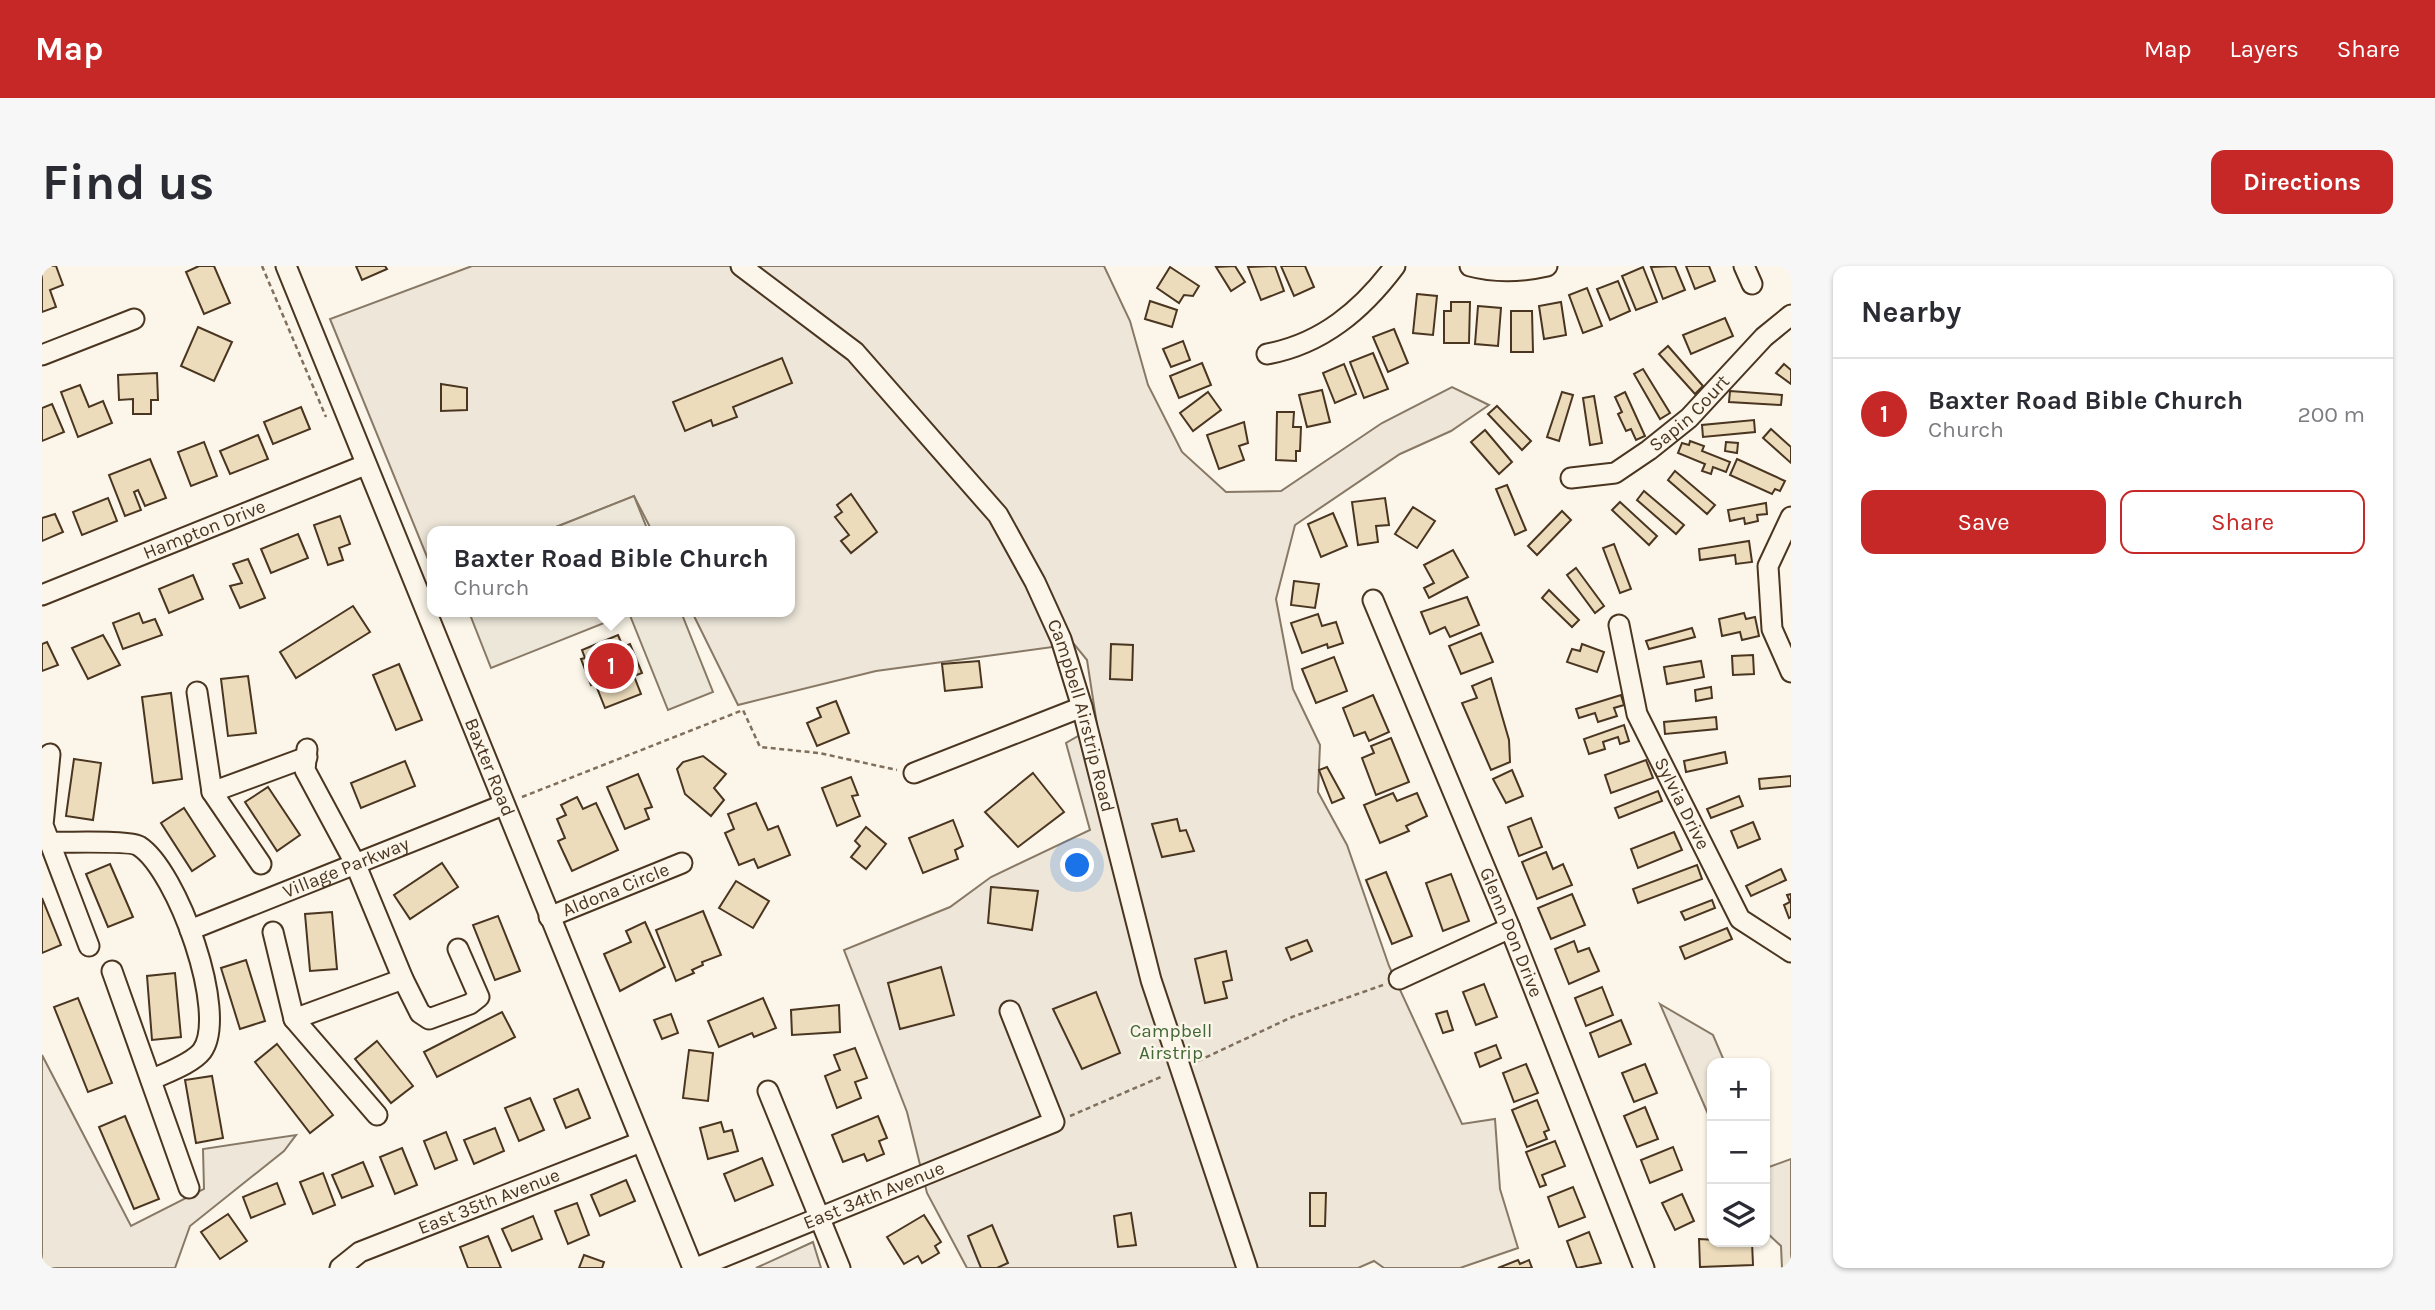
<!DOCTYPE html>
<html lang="en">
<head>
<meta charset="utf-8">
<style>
  :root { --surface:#fff; --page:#f7f7f7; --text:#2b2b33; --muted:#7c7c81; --line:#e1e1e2; --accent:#c62828 }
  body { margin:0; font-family:Karla,sans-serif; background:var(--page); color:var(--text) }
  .controls { position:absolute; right:21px; bottom:21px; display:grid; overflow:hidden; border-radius:14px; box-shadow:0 2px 5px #0004 }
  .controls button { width:63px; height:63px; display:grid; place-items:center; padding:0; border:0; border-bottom:2px solid var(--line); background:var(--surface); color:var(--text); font:35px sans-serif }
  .you { position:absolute; left:1036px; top:600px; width:24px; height:24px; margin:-18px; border:5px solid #fff; border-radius:50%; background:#1a73e8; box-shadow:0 0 0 10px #1a73e833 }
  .badge { display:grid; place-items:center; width:46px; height:46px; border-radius:50%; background:var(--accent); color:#fff; font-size:23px; font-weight:700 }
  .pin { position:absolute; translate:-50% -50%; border:4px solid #fff; box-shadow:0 2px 7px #0006 }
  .popup { position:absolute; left:385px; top:260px; width:368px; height:91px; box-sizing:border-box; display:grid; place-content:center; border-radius:14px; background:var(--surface); filter:drop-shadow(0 2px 5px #0005); font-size:23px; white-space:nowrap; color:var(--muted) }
  .popup b { font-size:26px; color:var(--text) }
  .popup::after { content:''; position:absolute; left:50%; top:100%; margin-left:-14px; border:14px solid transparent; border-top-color:var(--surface) }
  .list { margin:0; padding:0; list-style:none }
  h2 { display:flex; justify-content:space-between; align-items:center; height:91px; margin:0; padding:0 28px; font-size:30px }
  h2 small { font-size:23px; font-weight:400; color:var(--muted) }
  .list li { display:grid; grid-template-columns:46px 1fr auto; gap:21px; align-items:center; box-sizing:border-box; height:112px; padding:0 28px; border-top:2px solid var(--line) }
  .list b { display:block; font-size:26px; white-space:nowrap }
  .list p { margin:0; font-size:23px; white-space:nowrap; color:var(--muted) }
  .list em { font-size:23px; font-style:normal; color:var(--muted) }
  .actions { display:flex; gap:14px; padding:21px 28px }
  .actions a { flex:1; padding:16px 0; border:2px solid var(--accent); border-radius:14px; text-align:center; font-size:24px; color:var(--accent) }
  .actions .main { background:var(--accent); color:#fff }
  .icon { flex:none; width:38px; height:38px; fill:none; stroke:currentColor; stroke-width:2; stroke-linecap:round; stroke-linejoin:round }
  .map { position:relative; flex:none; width:1749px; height:1002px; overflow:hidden; border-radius:14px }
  header { display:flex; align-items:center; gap:42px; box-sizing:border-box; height:98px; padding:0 35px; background:var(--accent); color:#fff }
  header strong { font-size:33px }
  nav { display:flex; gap:38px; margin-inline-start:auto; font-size:24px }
  .intro { display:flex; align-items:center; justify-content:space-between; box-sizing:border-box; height:168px; padding:0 42px }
  h1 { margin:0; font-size:49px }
  .button { padding:18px 32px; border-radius:14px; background:var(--accent); color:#fff; font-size:24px; font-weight:700 }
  main { display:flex; gap:42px; padding:0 42px }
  aside { flex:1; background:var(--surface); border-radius:14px; box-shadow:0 2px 5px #0004 }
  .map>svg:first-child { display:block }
</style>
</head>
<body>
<header>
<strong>Map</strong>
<nav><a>Map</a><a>Layers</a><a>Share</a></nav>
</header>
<div class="intro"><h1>Find us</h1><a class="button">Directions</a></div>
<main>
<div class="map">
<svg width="1749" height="1002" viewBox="0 0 1749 1002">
  <rect width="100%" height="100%" fill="#fbf6e9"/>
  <g fill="#ede6d9" stroke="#887966" stroke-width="2">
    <polygon points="430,0 1062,0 1088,55 1106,119 1140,186 1184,226 1239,225 1340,157 1410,121 1447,139 1409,165 1358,188 1253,259 1234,333 1251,423 1278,479 1276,526 1305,579 1347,700 1420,858 1453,853 1458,923 1476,982 1418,1002 1342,1002 1332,995 1316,1002 925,1002 885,927 865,846 802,684 908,641 949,611 1048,564 1024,477 1055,459 1045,394 1032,378 834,405 696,439 650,346 748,346 748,265 610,265 592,230 504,265 391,265 390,303 288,53"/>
    <polygon points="1618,738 1671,769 1683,797 1670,797 1670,857"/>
    <polygon points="0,789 89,960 162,923 161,883 254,869 242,885 148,960 133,1002 0,1002"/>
    <polygon points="1723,892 1727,901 1749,893 1749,1002 1740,1002 1739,980 1723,965"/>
    <polygon points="771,976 779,1002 714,1002"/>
  </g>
  <g fill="#ede7d9" stroke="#887966" stroke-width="2">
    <polygon points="592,230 606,265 504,265"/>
    <polygon points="427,346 639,346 671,426 626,444 587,347 449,402"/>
  </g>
  <g fill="#ecdcbc" stroke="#4a3520" stroke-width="2">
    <polygon points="5,0 14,0 21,19 8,24 14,41 0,46 0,2"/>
    <polygon points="157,0 172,0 188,37 162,48 144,6"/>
    <polygon points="314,0 343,0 345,3 320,14"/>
    <polygon points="1193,0 1203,16 1189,25 1174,1"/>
    <polygon points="1233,0 1242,25 1219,34 1206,1"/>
    <polygon points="1239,0 1263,0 1272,21 1252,30"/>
    <polygon points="1633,0 1643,24 1621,33 1609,1"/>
    <polygon points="1644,0 1667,0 1673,15 1653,23"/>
    <polygon points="1128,1 1157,20 1151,30 1142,29 1137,37 1115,22"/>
    <polygon points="1601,1 1615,36 1594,44 1580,10"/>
    <polygon points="1576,15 1588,45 1568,54 1555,23"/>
    <polygon points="1545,22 1560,60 1541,67 1527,29"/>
    <polygon points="1375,28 1395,30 1391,69 1371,67"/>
    <polygon points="1108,35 1135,44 1130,61 1103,53"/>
    <polygon points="1409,36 1428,36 1427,77 1402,77 1402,45 1409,45"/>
    <polygon points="1519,36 1524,69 1502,73 1497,40"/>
    <polygon points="1436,40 1459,42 1456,80 1433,78"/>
    <polygon points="1469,45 1490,45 1491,86 1469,86"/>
    <polygon points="1683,52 1691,70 1649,88 1641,69"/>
    <polygon points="156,61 190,76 172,115 139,100"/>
    <polygon points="1352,63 1366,97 1346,106 1331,71"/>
    <polygon points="1141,75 1148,94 1129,101 1121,83"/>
    <polygon points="1626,80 1661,120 1653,128 1617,88"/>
    <polygon points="1331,87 1346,123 1322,132 1308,96"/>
    <polygon points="740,92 750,117 691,141 695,151 671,160 669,154 643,165 631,136"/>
    <polygon points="1160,97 1169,119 1137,132 1128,110"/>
    <polygon points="1302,98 1314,128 1293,137 1281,107"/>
    <polygon points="1742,98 1749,104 1749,118 1734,107"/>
    <polygon points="1601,103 1628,147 1618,153 1592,108"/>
    <polygon points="115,107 116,134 109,134 109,148 91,148 91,133 77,134 76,109"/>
    <polygon points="399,118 425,122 425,144 399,145"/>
    <polygon points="38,119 47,141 61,135 70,157 36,171 19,126"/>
    <polygon points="1280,124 1288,156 1265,161 1257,129"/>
    <polygon points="1688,125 1740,129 1739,139 1687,136"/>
    <polygon points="1166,126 1179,144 1151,165 1138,147"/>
    <polygon points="1520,126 1531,129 1517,175 1505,171"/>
    <polygon points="1583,126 1603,170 1594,174 1589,163 1584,165 1576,148 1580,146 1573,131"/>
    <polygon points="1552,130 1560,177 1548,179 1541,132"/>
    <polygon points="10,138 22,166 0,175 0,142"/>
    <polygon points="1455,140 1489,175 1480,184 1446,148"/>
    <polygon points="259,141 268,163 231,178 222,156"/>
    <polygon points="1235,146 1252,146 1251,161 1259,161 1258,185 1254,185 1254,195 1234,194"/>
    <polygon points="1712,154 1713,166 1661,171 1660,159"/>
    <polygon points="1202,156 1206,177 1197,180 1202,194 1177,203 1165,169"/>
    <polygon points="1729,163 1749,181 1749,197 1721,172"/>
    <polygon points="1443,164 1470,196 1457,208 1429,176"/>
    <polygon points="216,169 226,193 188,208 178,185"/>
    <polygon points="1648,175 1662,180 1660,185 1688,196 1684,206 1671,201 1669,208 1660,205 1663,198 1636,187 1640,177 1647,179"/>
    <polygon points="162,176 175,210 149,220 136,186"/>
    <polygon points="1684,176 1696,177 1695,187 1683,185"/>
    <polygon points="108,193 124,232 103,240 96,224 92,226 99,244 83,250 67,209"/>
    <polygon points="1695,193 1743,215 1738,225 1733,223 1730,228 1688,209"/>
    <polygon points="1633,205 1673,239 1665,248 1626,214"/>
    <polygon points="1465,219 1484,264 1473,269 1454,223"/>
    <polygon points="1602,225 1642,259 1634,268 1595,234"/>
    <polygon points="809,228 835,266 809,287 799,275 807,269 793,251 800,246 795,239"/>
    <polygon points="66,232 75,255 40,269 31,246"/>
    <polygon points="1343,232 1347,259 1334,260 1336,276 1316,279 1310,236"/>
    <polygon points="1578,236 1615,270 1607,279 1570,244"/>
    <polygon points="1724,237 1725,248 1715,249 1716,255 1703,258 1702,252 1688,255 1686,244"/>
    <polygon points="1371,241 1393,255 1375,282 1353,268"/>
    <polygon points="1520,245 1529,254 1495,289 1486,280"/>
    <polygon points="1291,247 1305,280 1279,291 1266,258"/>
    <polygon points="13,248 21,266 0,275 0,252"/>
    <polygon points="298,250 308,278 297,282 301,294 286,299 272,259"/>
    <polygon points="256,268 266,292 229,307 219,283"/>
    <polygon points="1707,275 1710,296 1694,298 1693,289 1658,294 1657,283"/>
    <polygon points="1572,278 1589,323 1578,327 1561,282"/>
    <polygon points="1411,284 1426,311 1387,332 1382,322 1392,317 1382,299"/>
    <polygon points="206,293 223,332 198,342 188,320 200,317 191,298"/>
    <polygon points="1534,302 1562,340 1553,347 1525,309"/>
    <polygon points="151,309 161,333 127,347 117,323"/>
    <polygon points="1252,315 1277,318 1273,342 1249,339"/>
    <polygon points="1507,324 1537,354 1530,361 1500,332"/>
    <polygon points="1425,331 1437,359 1408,371 1403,361 1388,368 1379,346"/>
    <polygon points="311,340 328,366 254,412 238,386"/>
    <polygon points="97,347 101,357 113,353 120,369 81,383 71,357"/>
    <polygon points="1702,347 1704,353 1713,351 1717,370 1700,374 1698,366 1680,370 1677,353"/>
    <polygon points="1276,348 1280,360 1294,356 1301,377 1286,382 1285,378 1260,387 1249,357"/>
    <polygon points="1650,362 1653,371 1607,383 1604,375"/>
    <polygon points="1439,367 1451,396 1419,408 1407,380"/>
    <polygon points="61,369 78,399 46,413 30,382"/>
    <polygon points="576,369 581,381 588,378 600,407 592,410 599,428 563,442 553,417 549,419 539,393 543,392 540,384"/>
    <polygon points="5,376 16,399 0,405 0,378"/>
    <polygon points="1069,378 1091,379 1090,414 1068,413"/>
    <polygon points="1540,378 1562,386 1555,406 1525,396 1530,383 1538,385"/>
    <polygon points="1711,389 1712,408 1691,409 1690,390"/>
    <polygon points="1292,391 1305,425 1274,437 1260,403"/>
    <polygon points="937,395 940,421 903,425 900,398"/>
    <polygon points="1659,395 1662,411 1625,418 1622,401"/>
    <polygon points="357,398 380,454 354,464 331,409"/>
    <polygon points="206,410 214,467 186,470 179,413"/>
    <polygon points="1449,412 1467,474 1468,496 1449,504 1420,437 1435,432 1430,420"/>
    <polygon points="1669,421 1670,432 1654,435 1653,424"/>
    <polygon points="129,427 140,513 111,517 100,431"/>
    <polygon points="1331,429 1347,466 1327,475 1323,466 1312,470 1301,442"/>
    <polygon points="1579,429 1582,439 1572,442 1575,450 1556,456 1553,447 1537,452 1534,443"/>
    <polygon points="794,435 807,467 775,480 765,457 779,451 775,442"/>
    <polygon points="1674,451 1675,463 1623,468 1622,456"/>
    <polygon points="1582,459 1587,475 1578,478 1576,471 1561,476 1563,483 1547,488 1542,473"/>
    <polygon points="1349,472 1367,516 1334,529 1320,492 1332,487 1329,480"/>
    <polygon points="1683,486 1685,497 1644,506 1642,495"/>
    <polygon points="661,490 684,508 672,522 682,534 669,550 643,528 635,503 641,496"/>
    <polygon points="32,493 59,497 51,554 24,550"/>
    <polygon points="1604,494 1611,512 1569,527 1563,509"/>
    <polygon points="363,495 373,520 319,542 309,517"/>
    <polygon points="1285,501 1302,532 1290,537 1277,504"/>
    <polygon points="1470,504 1481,530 1464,537 1451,513"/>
    <polygon points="991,507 1022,546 976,581 943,546"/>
    <polygon points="596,508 610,541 603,543 607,553 583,563 565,521"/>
    <polygon points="1749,510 1749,520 1718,523 1717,513"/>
    <polygon points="809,511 816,529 810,530 818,550 795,560 780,522"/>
    <polygon points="226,521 258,569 235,585 203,536"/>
    <polygon points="1616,525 1620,535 1577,552 1573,542"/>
    <polygon points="1351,527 1355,535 1375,527 1385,550 1364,560 1367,565 1338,577 1322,539"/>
    <polygon points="1697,530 1701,540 1669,552 1665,543"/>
    <polygon points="535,531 541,543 554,537 576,584 530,605 516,575 523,572 515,553 524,549 519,539"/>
    <polygon points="714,537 726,564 736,560 748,589 716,602 712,593 697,599 683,567 692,563 686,548"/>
    <polygon points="142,542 173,590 150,605 119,557"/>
    <polygon points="1489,552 1500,581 1477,590 1466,561"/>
    <polygon points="1135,553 1138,565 1144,564 1152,585 1120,591 1110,558"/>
    <polygon points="911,554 921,580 913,584 916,593 881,607 867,572"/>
    <polygon points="1711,556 1718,573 1696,582 1689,565"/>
    <polygon points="824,561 844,578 824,603 809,591 818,580 813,575"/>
    <polygon points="1632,566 1640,584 1596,602 1589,583"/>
    <polygon points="1504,586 1511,603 1521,598 1530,619 1495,633 1480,596"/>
    <polygon points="400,597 416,621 368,653 352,629"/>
    <polygon points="68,598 91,651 66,661 44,608"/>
    <polygon points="1655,599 1660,613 1596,637 1591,623"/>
    <polygon points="1739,603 1744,614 1709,630 1704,620"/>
    <polygon points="1344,606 1370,670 1350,678 1324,614"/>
    <polygon points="1409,608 1427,655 1401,665 1384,617"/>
    <polygon points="694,615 727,635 711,662 677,642"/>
    <polygon points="949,621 996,625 990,664 946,657"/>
    <polygon points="1530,628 1543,659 1509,673 1496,642"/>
    <polygon points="1749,628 1749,651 1747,652 1742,639 1748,636 1745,629"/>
    <polygon points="0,632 19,679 0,687"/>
    <polygon points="1670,634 1673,642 1643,654 1639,646"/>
    <polygon points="661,645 679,689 660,696 661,699 650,704 652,707 634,715 614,664"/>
    <polygon points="290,646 295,703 268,705 263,648"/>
    <polygon points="456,650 478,705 453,714 431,659"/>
    <polygon points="603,656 623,701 578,725 562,688 589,676 584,665"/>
    <polygon points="1685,662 1690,673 1643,693 1638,681"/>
    <polygon points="1265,674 1270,685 1249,694 1244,682"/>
    <polygon points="1532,675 1536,686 1547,682 1557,705 1527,718 1513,683"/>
    <polygon points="1184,685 1190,714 1181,716 1185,732 1163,737 1153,693"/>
    <polygon points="204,694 223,755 198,763 179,702"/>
    <polygon points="899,701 912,749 858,763 846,717"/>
    <polygon points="133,707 139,771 110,774 105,710"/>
    <polygon points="1442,718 1455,751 1434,759 1421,726"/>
    <polygon points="1560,721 1571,749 1544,760 1533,732"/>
    <polygon points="1054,726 1078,787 1040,803 1011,743"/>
    <polygon points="36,732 70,817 46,826 12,741"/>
    <polygon points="721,732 734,762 712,771 710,767 677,781 666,755"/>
    <polygon points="797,739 798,766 750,769 749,744"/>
    <polygon points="1405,745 1411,764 1401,767 1394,748"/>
    <polygon points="460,746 473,771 395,811 382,786"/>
    <polygon points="629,748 636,767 620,773 612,754"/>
    <polygon points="1579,754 1589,778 1557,791 1548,767"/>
    <polygon points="335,775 371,820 349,837 313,793"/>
    <polygon points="235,778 291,849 268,867 213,796"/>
    <polygon points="1454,779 1459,792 1438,801 1433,787"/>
    <polygon points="813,782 825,812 813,816 819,832 795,842 783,810 798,804 792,789"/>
    <polygon points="647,784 671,787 666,835 641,832"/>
    <polygon points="1484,798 1496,827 1472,836 1461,807"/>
    <polygon points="1603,798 1615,827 1592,836 1580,807"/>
    <polygon points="170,810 181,872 154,877 143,814"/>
    <polygon points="536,823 548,852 524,862 512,833"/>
    <polygon points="488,832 502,864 477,875 463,842"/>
    <polygon points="1495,834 1507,864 1502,866 1505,873 1485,881 1470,844"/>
    <polygon points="1603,841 1616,873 1595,881 1582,850"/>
    <polygon points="83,850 117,933 92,943 57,861"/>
    <polygon points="836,850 845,872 837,875 842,888 825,895 822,888 801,896 790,869"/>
    <polygon points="679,856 682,866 690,864 696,885 666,893 658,862"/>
    <polygon points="453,862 462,885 432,898 422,874"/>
    <polygon points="404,866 415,894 393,903 382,875"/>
    <polygon points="1513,875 1523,900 1500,909 1504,919 1498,921 1484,886"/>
    <polygon points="1631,881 1640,904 1608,917 1599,894"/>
    <polygon points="360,882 375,919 353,928 338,891"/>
    <polygon points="720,892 731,919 693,935 682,908"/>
    <polygon points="321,896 331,920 300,932 290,909"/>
    <polygon points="281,907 293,939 271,948 258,916"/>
    <polygon points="584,914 593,935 558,950 549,929"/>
    <polygon points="235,917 243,938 209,952 201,931"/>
    <polygon points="1531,921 1543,951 1517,961 1506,931"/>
    <polygon points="1268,927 1284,927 1283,960 1268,960"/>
    <polygon points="1640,928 1652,955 1633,964 1620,937"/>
    <polygon points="535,937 547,969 526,978 513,945"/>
    <polygon points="1089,947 1094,979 1076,981 1072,950"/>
    <polygon points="186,948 205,975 178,993 159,966"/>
    <polygon points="882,949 899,976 893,980 897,987 880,997 876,990 862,998 845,971"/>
    <polygon points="491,950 500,973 470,985 460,963"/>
    <polygon points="950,959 966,997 955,1002 939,1002 926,970"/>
    <polygon points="1547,966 1559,997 1535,1002 1525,975"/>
    <polygon points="446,970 459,1002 426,1002 418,981"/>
    <polygon points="1657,973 1710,976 1711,999 1658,1001"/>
    <polygon points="542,989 562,996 560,1002 537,1002"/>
    <polygon points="1476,994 1478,998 1487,994 1490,1002 1456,1002"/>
  </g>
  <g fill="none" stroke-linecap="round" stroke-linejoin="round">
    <g stroke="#4a3520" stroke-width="23">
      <g id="minor">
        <path id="s1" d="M244,0L651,1002"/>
        <path id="s2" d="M699,0L813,86L956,249L993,316L1019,373L1040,441L1109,714L1205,1002"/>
        <path d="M1428,0C1454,7 1479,6 1505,0"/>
        <polyline points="1702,0 1710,18"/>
        <path d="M1225,88C1280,78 1320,44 1353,0"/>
        <polyline points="0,89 92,53"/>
        <path id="s3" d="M1529,212L1573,207L1607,184L1647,152L1722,71L1749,49"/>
        <polyline points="1749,251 1726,300 1730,363 1749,406"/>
        <path id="s4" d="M0,329L323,199"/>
        <path id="s5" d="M1331,334L1468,662L1602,1002"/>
        <path id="s6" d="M1577,359L1595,448L1698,653L1749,686"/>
        <polyline points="155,426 170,526 219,598"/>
        <polyline points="265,483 263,504 313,597 361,713 378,747 387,753 428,738 437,731 416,683"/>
        <polyline points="8,488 1,559 47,680"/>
        <polyline points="872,507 1040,441"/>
        <polyline points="170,526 265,491"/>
        <path d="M7,576C22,577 88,574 97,580C135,604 187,748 160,785C150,798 123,807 109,814"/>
        <path id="s7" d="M507,651L640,597"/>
        <path id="s8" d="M148,664L461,539"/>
        <polyline points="231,666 252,753 335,849"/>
        <polyline points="70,705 147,922"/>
        <polyline points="1357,713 1468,662"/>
        <polyline points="252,753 361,713"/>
        <polyline points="726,825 798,1002"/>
        <path id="s9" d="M298,1002L318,986L599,876"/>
        <path id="s10" d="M654,1002L1012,856L968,745"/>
      </g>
    </g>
    <g stroke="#7f6f5c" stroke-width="2.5" stroke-dasharray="5 3.5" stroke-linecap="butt">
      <polyline points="220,0 284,151"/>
      <polyline points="480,531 701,444 718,481 777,487 855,504"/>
      <polyline points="1156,795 1250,751 1341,719"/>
      <polyline points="1028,850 1121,810"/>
    </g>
    <use href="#minor" stroke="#fbf6e9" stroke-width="19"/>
  </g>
  <g text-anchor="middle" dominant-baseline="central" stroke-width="5" stroke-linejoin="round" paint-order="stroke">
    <g font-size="19" fill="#4a3520" stroke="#fbf6e9">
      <text stroke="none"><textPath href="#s3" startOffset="140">Sapin Court</textPath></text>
      <text stroke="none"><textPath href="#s4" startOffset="175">Hampton Drive</textPath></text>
      <text stroke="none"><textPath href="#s2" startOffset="578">Campbell Airstrip Road</textPath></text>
      <text stroke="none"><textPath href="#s1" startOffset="541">Baxter Road</textPath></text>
      <text stroke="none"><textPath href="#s6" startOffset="191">Sylvia Drive</textPath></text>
      <text stroke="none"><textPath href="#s8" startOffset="168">Village Parkway</textPath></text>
      <text stroke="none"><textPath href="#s7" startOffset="72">Aldona Circle</textPath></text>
      <text stroke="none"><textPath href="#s5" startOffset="360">Glenn Don Drive</textPath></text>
      <text stroke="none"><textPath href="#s10" startOffset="192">East 34th Avenue</textPath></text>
      <text stroke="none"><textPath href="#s9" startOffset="164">East 35th Avenue</textPath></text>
    </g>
    <g font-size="19" fill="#436837" stroke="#fbf6e9">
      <text x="1129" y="765">Campbell<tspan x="1129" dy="22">Airstrip</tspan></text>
    </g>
  </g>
</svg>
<div class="controls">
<button>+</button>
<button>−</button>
<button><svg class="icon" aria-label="layers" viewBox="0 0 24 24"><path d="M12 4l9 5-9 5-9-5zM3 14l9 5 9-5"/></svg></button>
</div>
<div class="you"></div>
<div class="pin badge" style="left:569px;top:400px">1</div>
<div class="popup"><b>Baxter Road Bible Church</b>Church</div>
</div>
<aside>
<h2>Nearby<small></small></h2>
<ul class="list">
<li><span class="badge">1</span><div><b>Baxter Road Bible Church</b><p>Church</p></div><em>200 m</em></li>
</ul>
<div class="actions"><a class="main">Save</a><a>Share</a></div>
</aside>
</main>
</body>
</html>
